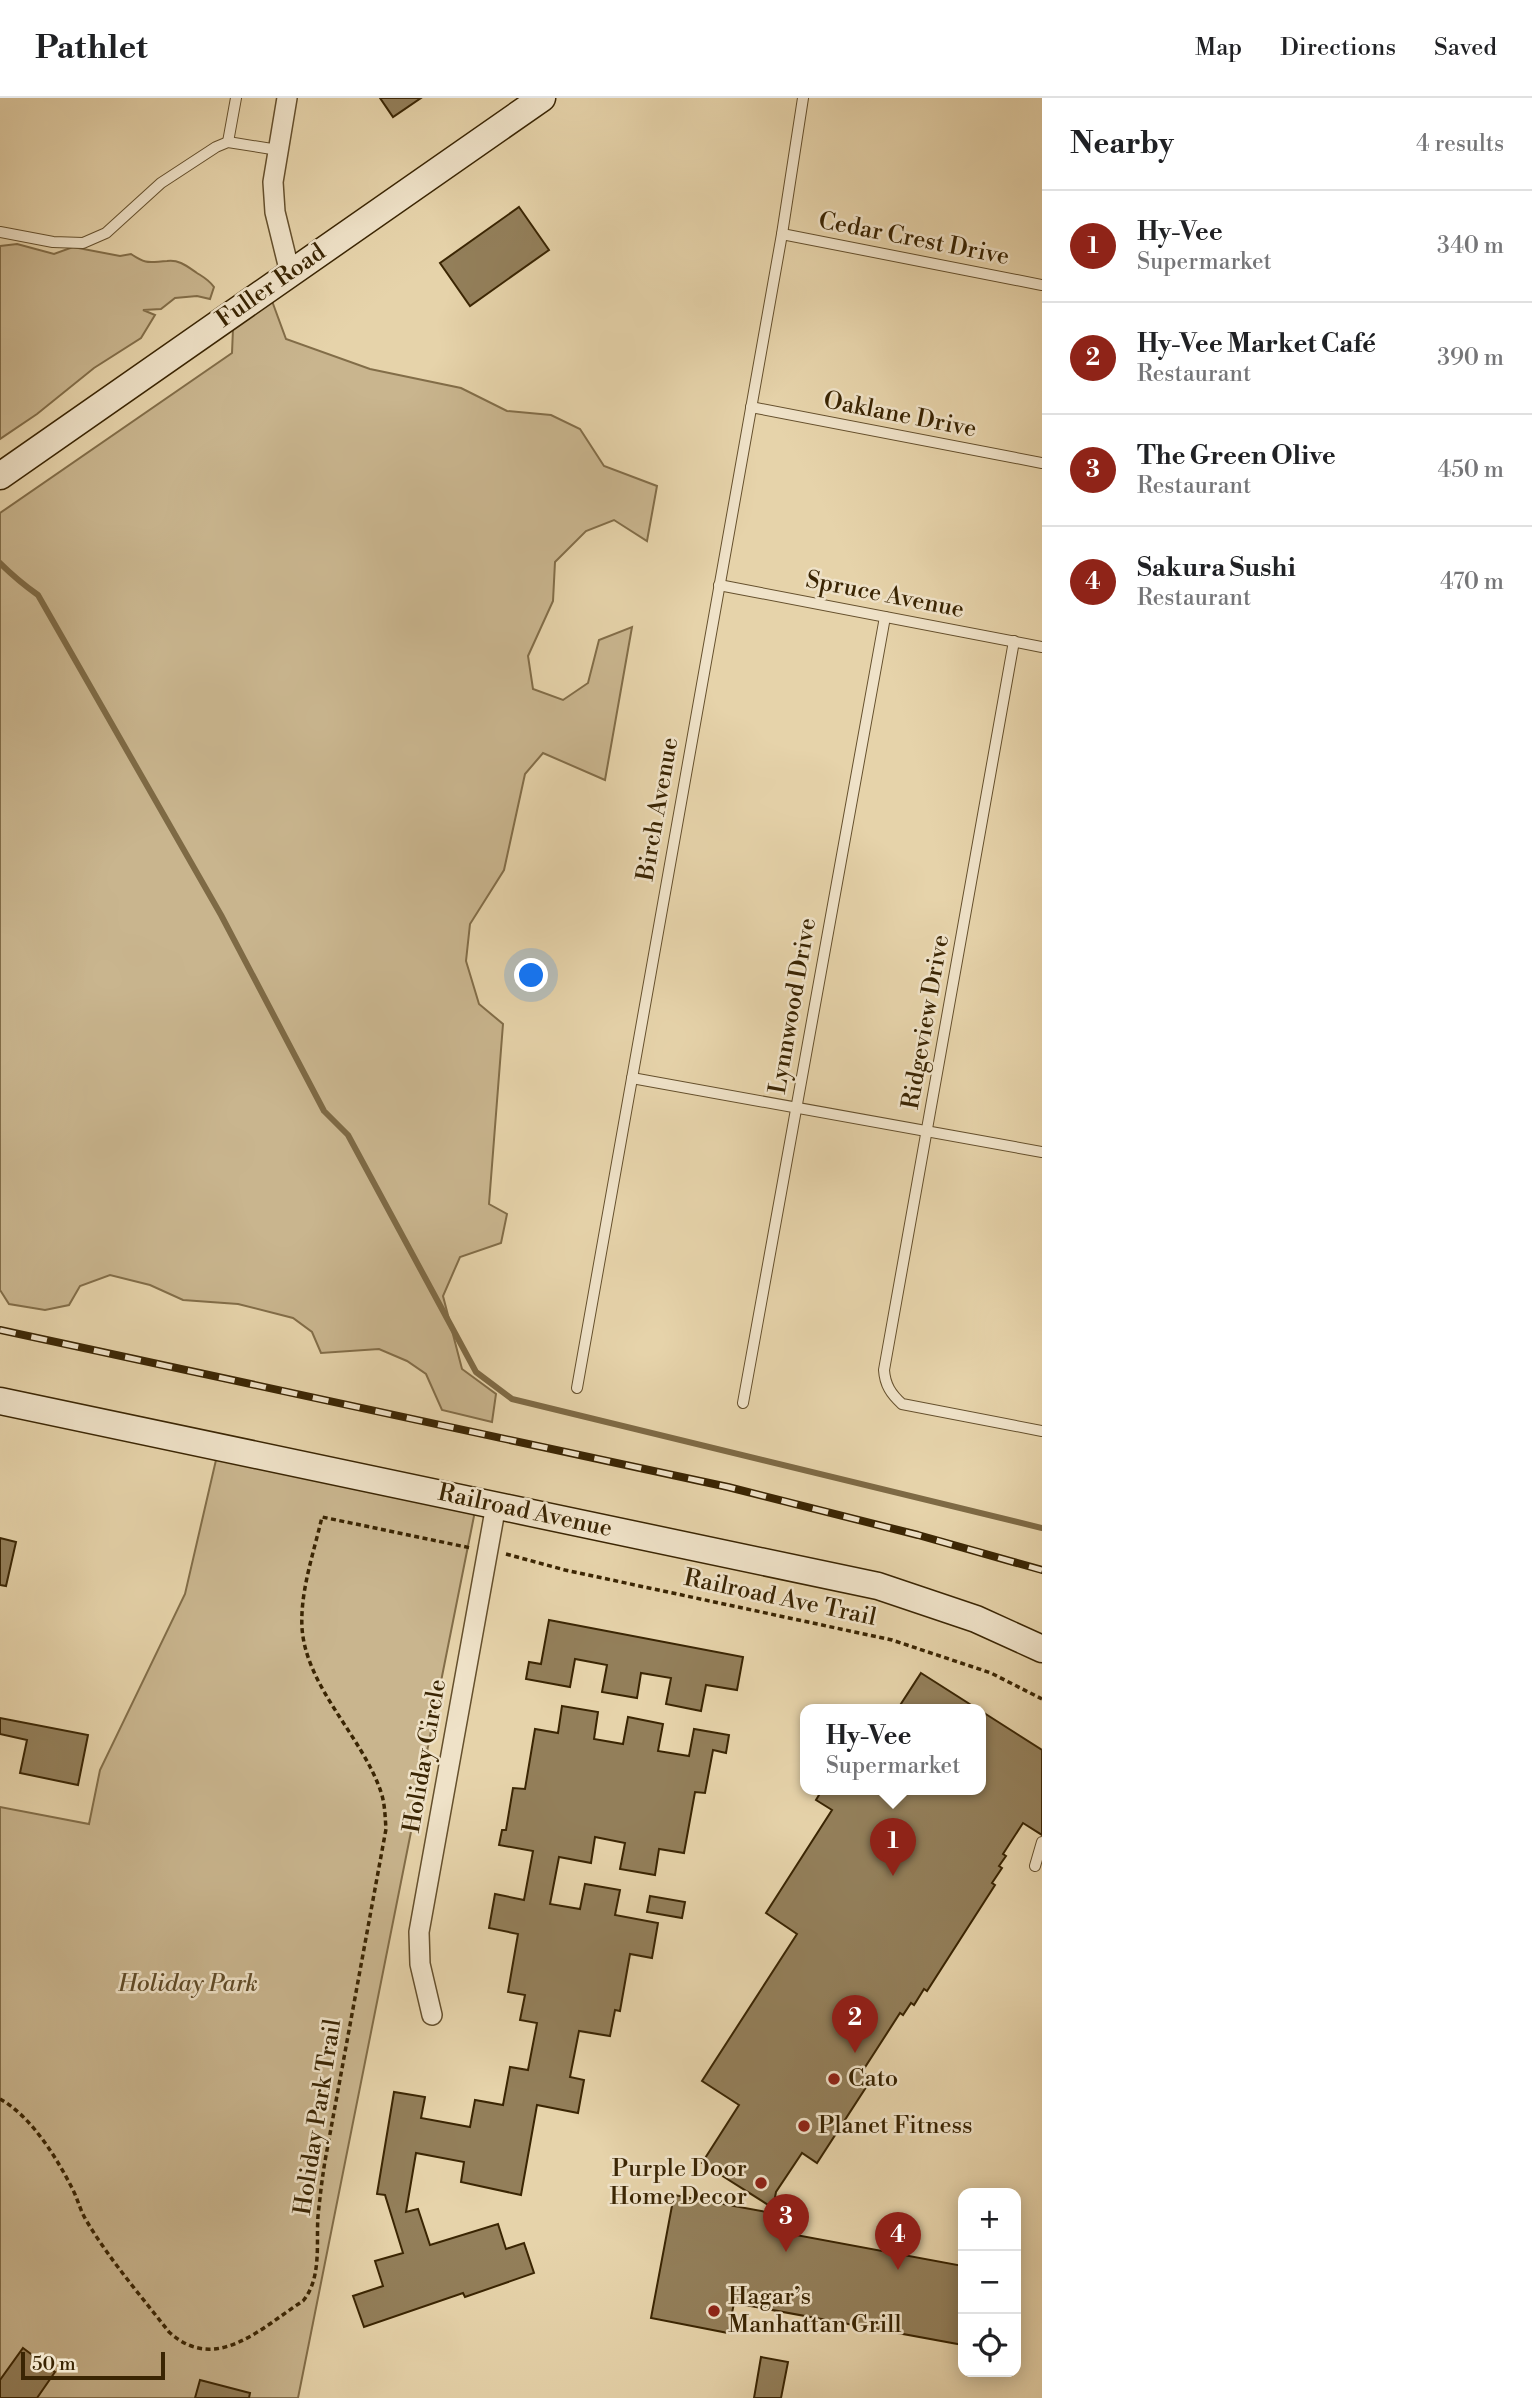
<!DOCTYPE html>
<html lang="en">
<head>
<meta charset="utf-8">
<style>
  :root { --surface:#fff; --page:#f2f2f2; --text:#202124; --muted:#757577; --line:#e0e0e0; --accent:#8f2418 }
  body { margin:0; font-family:"Libre Bodoni",serif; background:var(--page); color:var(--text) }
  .controls { position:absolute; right:21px; bottom:21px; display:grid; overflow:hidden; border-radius:14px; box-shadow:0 4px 18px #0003 }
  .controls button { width:63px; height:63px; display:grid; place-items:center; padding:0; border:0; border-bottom:2px solid var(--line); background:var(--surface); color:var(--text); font:35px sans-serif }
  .scale { position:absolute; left:21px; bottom:18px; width:144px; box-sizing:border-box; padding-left:7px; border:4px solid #3a2503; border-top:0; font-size:19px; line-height:24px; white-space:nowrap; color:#3a2503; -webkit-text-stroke:5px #efe2c8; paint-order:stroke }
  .you { position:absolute; left:532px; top:878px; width:24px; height:24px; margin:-18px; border:5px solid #fff; border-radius:50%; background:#1a73e8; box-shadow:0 0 0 10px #1a73e833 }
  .badge { display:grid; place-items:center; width:46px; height:46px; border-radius:50%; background:var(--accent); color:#fff; font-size:23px; font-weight:700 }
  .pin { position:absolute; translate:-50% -58px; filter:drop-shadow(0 2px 4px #0008) }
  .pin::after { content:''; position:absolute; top:37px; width:24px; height:21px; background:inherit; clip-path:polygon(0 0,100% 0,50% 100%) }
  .popup { position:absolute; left:800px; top:1606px; width:186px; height:91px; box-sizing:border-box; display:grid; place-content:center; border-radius:14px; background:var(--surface); filter:drop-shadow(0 2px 5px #0005); font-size:23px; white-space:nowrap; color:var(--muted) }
  .popup b { font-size:26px; color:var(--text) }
  .popup::after { content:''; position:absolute; left:50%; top:100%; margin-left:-14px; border:14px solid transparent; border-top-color:var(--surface) }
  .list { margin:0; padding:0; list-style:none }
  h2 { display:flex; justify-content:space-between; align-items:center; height:91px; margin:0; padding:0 28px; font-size:30px }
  h2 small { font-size:23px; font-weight:400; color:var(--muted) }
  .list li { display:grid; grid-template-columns:46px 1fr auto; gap:21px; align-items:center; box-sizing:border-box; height:112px; padding:0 28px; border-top:2px solid var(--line) }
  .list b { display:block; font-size:26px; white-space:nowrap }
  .list p { margin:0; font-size:23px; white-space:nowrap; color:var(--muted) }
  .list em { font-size:23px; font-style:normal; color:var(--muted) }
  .icon { flex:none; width:38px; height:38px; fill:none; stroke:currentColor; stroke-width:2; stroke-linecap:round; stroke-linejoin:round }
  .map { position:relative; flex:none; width:1042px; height:2300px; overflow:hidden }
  header { display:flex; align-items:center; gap:42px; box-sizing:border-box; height:98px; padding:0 35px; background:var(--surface); border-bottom:2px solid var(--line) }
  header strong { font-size:33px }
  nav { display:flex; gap:38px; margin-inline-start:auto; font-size:24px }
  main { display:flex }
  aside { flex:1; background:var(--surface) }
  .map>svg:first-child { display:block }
</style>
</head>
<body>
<header>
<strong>Pathlet</strong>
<nav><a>Map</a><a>Directions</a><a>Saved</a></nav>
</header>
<main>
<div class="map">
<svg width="1042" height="2300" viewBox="0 0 1042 2300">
  <rect width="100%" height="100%" fill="#e6d3aa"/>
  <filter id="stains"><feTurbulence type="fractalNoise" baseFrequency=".00286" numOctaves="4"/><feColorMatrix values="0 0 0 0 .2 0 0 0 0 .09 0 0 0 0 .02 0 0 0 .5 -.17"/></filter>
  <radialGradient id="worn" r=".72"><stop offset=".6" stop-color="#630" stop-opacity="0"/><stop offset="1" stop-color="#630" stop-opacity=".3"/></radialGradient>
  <g fill="#c9b58e" stroke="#826d48" stroke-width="2">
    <path d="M17,146L54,156L73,149L120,158L131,156C147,167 149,164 167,163C179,161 188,169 197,175C205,180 209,182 214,189L210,201L197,198L175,200L161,211L143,212L155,217L141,240L94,270L37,316L0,341V148Z"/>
    <polygon points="272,203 286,241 370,271 461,290 507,313 551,317 580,331 604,368 657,388 647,443 614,422 586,433 555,464 553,503 528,558 533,591 563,602 588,585 599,542 632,529 605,682 543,655 525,676 504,772 470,826 466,863 479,906 503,926 489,1106 507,1116 501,1145 460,1159 443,1198 462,1271 496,1296 492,1324 442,1312 426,1276 407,1263 379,1251 321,1255 312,1234 293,1220 238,1206 183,1202 150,1187 110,1177 80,1188 69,1207 45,1212 9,1206 0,1192 0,415 232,255 233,231"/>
    <polygon points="219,1349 477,1403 298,2300 0,2300 0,1709 89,1726 100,1672 185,1496"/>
  </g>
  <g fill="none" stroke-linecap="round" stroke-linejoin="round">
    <path stroke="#7e6a45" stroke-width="6" d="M0,465C12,477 24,487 38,497L221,817L324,1013L348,1037L476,1274L512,1301L1042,1430"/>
  </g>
  <g fill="#937f5a" stroke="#3a2503" stroke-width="2">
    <polygon points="380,0 421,0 393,19"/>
    <polygon points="519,109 549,152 470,208 440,165"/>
    <polygon points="0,1440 16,1444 6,1488 0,1487"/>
    <polygon points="549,1522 743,1559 737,1592 706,1587 701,1613 666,1606 671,1580 641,1575 637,1600 602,1594 607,1567 575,1561 570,1589 526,1581 529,1564 541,1566"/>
    <polygon points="921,1575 979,1612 897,1612"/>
    <polygon points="562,1608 598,1614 594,1641 623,1646 628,1619 663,1626 658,1653 689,1658 694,1631 729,1637 726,1655 713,1652 705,1695 695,1694 684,1755 659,1751 655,1777 620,1771 625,1745 595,1739 591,1765 559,1759 550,1806 580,1811 585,1786 620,1792 615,1817 658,1825 652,1860 630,1856 620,1913 615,1912 610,1938 579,1933 570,1979 584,1982 578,2015 537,2007 521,2097 461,2084 464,2064 416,2055 406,2114 418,2111 430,2147 498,2126 506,2151 524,2145 534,2175 465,2199 463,2195 364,2229 353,2198 383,2188 375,2163 403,2155 385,2097 377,2096 394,1994 425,1999 421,2020 470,2029 475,2002 503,2007 510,1969 528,1972 537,1925 520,1922 525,1897 508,1894 518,1836 489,1830 495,1796 524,1802 533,1753 499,1747 502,1732 506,1732 513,1690 525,1691 535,1631 558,1635"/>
    <polygon points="981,1613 1042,1652 1042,1737 1023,1725 1003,1756 1006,1758 999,1768 1002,1770 992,1785 995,1787 927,1893 924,1891 914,1907 911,1905 903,1917 900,1915 862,1974 872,1980 817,2065 802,2055 776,2094 773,2110 702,2065 739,2007 702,1983 797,1836 766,1815 832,1712 816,1702 822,1692 981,1692"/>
    <polygon points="0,1620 88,1637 78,1687 20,1675 27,1642 0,1636"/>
    <polygon points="650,1798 685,1804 682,1820 647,1814"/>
    <polygon points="674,2097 772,2115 769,2132 963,2168 963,2247 734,2205 728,2235 651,2220"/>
    <polygon points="23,2250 55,2274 37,2300 0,2300 0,2282"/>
    <polygon points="761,2259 788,2264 781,2300 754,2300"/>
    <polygon points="200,2282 250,2295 249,2300 195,2300"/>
  </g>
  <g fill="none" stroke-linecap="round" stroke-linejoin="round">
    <g stroke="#65502d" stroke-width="12">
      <g id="lane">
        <polyline points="228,44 236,0"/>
        <polyline points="0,134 53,144 83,145 106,135 161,85 216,49 228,44 278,52"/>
        <polyline points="782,136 803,0"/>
        <polyline points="751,309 1042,365"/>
        <polyline points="719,487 1042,549"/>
        <path d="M1014,543L884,1272C885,1287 891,1296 902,1306L1042,1333"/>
        <polyline points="632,980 1042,1054"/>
        <polyline points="577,1290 782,136 1042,187"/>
        <polyline points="743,1305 885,519"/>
        <polyline points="1035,1768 1042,1744"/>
      </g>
    </g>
    <g stroke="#65502d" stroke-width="22">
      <g id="street">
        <polyline points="287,0 273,84 275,114 290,175"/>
        <polyline points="432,1917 420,1866 419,1834 496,1407"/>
      </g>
    </g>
    <g stroke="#3a2503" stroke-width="29">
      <g id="secondary">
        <polyline points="0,378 542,0"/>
        <polyline points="0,1303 878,1488 976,1521 1042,1551"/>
      </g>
    </g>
    <g stroke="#3a2503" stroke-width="3.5" stroke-dasharray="5 3.5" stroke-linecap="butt">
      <polyline points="506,1456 565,1472 892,1542 991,1575 1042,1601"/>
      <path d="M0,2001C31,2018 57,2060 73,2092C78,2102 80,2112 86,2122C109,2161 141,2198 169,2234C216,2277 262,2229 303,2203C322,2180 316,2145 318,2118C320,2099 322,2081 325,2063L386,1731C385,1718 385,1706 381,1694C362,1638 306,1589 302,1530C300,1493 314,1454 322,1419L471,1450"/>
    </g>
    <use href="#lane" stroke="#efe2c8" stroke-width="10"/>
    <use href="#street" stroke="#efe2c8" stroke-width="19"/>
    <use href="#secondary" stroke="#efe2c8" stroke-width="26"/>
    <g stroke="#3a2503" stroke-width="8">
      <polyline id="rail" points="0,1232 728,1389 918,1437 1042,1472"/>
    </g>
    <use href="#rail" stroke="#efe2c8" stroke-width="5" stroke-dasharray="16" stroke-linecap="butt"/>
  </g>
  <g fill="#8f2418" stroke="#efe2c8" stroke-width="2.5">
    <circle cx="834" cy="1981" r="7"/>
    <circle cx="804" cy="2028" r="7"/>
    <circle cx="761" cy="2085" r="7"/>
    <circle cx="714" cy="2213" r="7"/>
  </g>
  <g text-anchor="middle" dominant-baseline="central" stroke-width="5" stroke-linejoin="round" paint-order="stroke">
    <g font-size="24" fill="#3a2503" stroke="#efe2c8">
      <text transform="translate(914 141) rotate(11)">Cedar Crest Drive</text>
      <text transform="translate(271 188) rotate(-35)">Fuller Road</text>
      <text transform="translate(900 317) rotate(11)">Oaklane Drive</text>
      <text transform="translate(885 497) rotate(11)">Spruce Avenue</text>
      <text transform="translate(658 711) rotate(-80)">Birch Avenue</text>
      <text transform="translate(793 908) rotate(-80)">Lynnwood Drive</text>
      <text transform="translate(926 924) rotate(-80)">Ridgeview Drive</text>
      <text transform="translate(525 1413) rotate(12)">Railroad Avenue</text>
      <text transform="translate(780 1500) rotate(12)">Railroad Ave Trail</text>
      <text transform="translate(425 1658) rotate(-80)">Holiday Circle</text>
      <text transform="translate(318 2019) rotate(-81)">Holiday Park Trail</text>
    </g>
    <g font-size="24" font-style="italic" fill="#5e4926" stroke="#efe2c8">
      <text x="188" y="1886">Holiday Park</text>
    </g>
    <g font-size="24" fill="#3a2503" stroke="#efe2c8" text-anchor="start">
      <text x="848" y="1981">Cato</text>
      <text x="818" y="2028">Planet Fitness</text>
      <text x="747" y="2071" text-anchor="end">Purple Door<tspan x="747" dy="28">Home Decor</tspan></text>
      <text x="728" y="2199">Hagar’s<tspan x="728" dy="28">Manhattan Grill</tspan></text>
    </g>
  </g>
  <rect width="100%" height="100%" filter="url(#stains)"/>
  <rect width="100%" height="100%" fill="url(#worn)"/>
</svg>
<div class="controls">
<button>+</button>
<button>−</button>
<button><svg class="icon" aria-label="locate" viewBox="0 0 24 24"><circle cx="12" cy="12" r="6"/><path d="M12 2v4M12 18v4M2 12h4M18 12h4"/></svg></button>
</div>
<div class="scale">50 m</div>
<div class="you"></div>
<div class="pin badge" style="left:893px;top:1778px">1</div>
<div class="popup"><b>Hy-Vee</b>Supermarket</div>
<div class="pin badge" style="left:855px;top:1955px">2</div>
<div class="pin badge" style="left:786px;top:2154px">3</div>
<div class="pin badge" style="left:898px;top:2172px">4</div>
</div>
<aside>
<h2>Nearby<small>4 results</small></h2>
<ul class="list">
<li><span class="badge">1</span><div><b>Hy-Vee</b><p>Supermarket</p></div><em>340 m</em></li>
<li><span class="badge">2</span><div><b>Hy-Vee Market Café</b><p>Restaurant</p></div><em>390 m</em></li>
<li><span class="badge">3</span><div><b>The Green Olive</b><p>Restaurant</p></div><em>450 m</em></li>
<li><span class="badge">4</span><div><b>Sakura Sushi</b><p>Restaurant</p></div><em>470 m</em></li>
</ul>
</aside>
</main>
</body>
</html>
